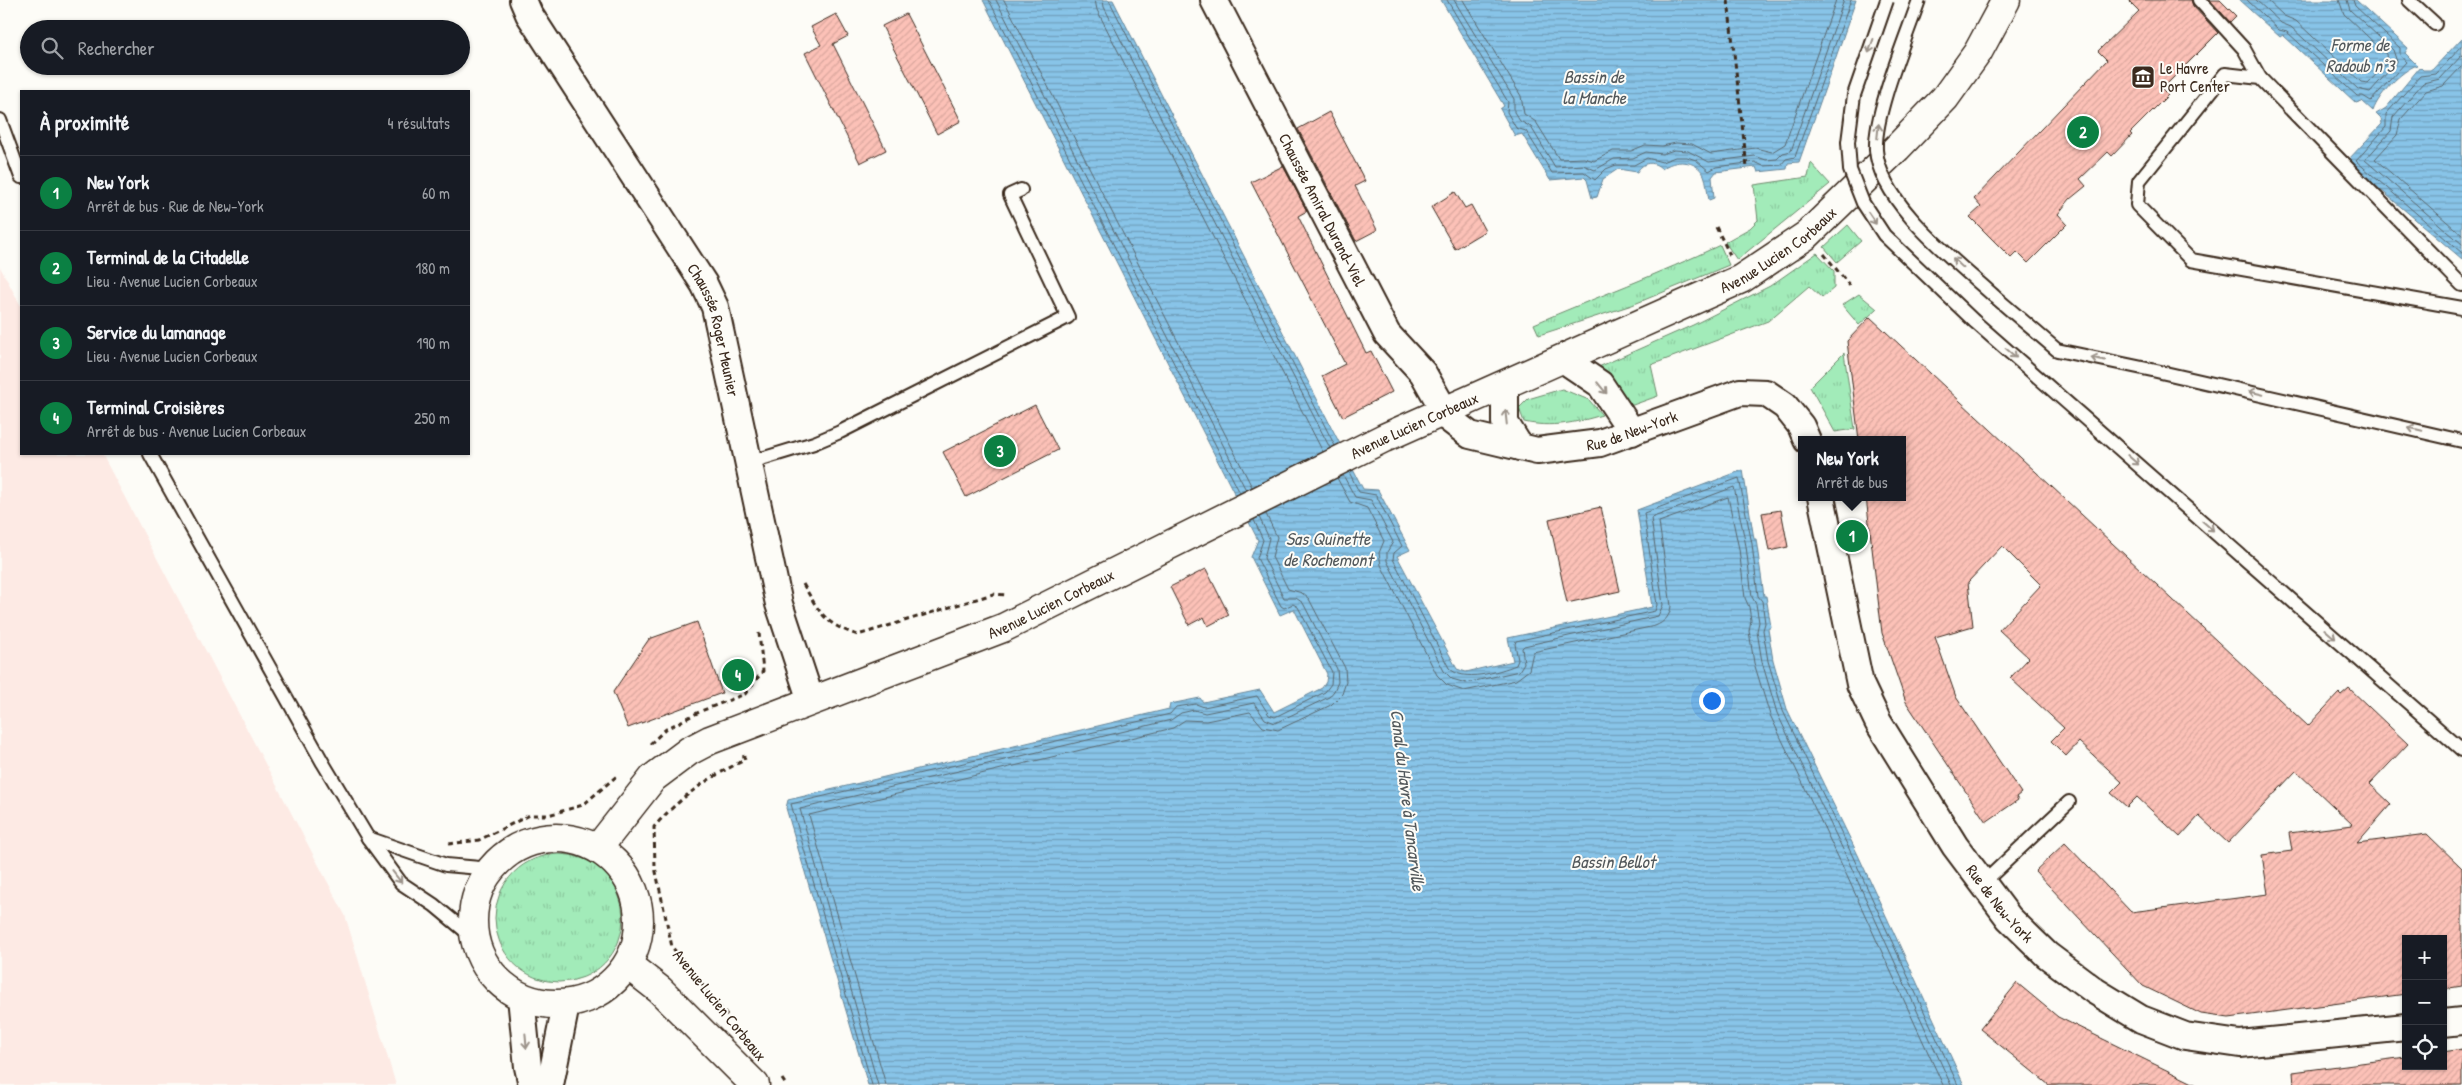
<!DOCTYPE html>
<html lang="fr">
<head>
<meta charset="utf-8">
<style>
  :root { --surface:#171b24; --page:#242831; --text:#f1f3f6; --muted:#9ea1a6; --line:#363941; --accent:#0b8043 }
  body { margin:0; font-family:"Patrick Hand",sans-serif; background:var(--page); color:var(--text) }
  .controls { position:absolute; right:15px; bottom:15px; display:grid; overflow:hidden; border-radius:0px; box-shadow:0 1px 4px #0004 }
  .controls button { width:45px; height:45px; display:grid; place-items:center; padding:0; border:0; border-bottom:1px solid var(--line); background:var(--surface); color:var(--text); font:25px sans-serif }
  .you { position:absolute; left:1711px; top:700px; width:18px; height:18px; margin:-12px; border:4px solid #fff; border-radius:50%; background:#1a73e8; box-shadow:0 0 0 8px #1a73e833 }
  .badge { display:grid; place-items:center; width:32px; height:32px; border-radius:50%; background:var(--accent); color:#fff; font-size:16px; font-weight:700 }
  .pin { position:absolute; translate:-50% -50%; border:2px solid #fff; box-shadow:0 1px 5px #0006 }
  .popup { position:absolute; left:1798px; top:436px; width:108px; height:65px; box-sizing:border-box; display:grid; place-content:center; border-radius:0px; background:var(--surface); filter:drop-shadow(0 1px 4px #0005); font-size:16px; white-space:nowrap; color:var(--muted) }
  .popup b { font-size:19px; color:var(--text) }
  .popup::after { content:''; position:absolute; left:50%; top:100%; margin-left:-10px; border:10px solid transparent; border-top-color:var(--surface) }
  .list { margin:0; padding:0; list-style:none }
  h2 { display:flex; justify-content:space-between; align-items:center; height:65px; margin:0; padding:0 20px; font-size:21px }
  h2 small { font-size:16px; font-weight:400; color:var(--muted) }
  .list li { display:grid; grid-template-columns:32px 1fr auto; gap:15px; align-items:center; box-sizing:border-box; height:75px; padding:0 20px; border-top:1px solid var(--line) }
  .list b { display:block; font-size:19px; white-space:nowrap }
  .list p { margin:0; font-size:16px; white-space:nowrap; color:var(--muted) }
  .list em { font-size:16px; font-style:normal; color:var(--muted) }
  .icon { flex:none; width:28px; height:28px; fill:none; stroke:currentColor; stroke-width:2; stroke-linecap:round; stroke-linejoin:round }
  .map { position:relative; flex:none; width:2462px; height:1085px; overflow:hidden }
  .search { position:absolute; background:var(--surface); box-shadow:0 1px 4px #0004; left:20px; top:20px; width:450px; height:55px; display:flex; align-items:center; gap:12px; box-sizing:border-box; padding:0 18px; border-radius:28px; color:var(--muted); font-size:19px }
  .panel { position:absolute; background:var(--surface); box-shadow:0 1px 4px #0004; left:20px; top:90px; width:450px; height:365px; border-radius:0px }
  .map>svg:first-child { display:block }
</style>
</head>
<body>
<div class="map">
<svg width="2462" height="1085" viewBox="0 0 2462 1085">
  <defs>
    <pattern id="grass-tufts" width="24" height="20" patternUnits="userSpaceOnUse" patternTransform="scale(1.25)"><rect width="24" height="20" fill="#a2ebb9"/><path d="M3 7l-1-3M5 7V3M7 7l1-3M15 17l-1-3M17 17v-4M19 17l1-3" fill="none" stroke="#8cca9f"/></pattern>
    <pattern id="water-rules" width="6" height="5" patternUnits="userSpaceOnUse" patternTransform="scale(1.25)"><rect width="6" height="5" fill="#88c4e8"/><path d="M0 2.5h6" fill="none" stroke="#709fbb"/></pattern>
    <pattern id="building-hatch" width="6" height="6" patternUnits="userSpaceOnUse" patternTransform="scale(1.25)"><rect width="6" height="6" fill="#fcc1b7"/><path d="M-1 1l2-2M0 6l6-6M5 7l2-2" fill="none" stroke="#d9a69d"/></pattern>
  </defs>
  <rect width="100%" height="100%" fill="#fdfcf7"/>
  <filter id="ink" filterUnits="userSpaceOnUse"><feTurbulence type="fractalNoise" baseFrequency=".02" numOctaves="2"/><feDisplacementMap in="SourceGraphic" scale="10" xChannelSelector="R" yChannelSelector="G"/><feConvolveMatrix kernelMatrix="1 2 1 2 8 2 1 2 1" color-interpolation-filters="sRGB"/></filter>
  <g filter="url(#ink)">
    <polygon fill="#fdeae4" points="0,267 21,306 21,454 102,454 345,915 396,1085 0,1085"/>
    <g fill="url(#grass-tufts)" stroke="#6e8a6c">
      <polygon points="1811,163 1830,184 1737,260 1725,242 1750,228 1758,220 1754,185 1808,177"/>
      <polygon points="1848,225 1861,241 1837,262 1824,247"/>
      <path d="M1720,245L1729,265L1632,305L1539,335L1534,324C1596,297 1660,274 1720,245Z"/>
      <polygon points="1817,253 1834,271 1834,288 1822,298 1809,286 1768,321 1651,365 1658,396 1630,406 1608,379 1594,369 1693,325 1770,286"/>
      <polygon points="1859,294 1877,309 1859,325 1842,305"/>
      <polygon points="1844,353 1855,429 1835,432 1810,387"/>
      <path d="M1562,389L1589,400L1602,415C1575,423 1551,428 1524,422L1519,408L1528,399Z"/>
      <circle cx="559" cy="918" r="64"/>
    </g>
    <g fill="url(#water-rules)" stroke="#698697">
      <polygon points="983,0 1113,0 1363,489 1378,490 1410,550 1397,556 1457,669 1466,672 1513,661 1508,638 1652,607 1637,510 1743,470 1754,539 1756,539 1764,596 1766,596 1771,627 1768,629 1773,660 1787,709 1858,855 1964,1085 868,1085 786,808 788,800 1169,709 1170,704 1200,698 1203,702 1260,690 1274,712 1322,688 1326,682 1327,674 1294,609 1280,615 1251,557 1258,540"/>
      <path d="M1441,0H1856L1799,162L1788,163L1787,169L1758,172L1756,167L1716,172L1712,177L1714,198L1709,200C1707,192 1707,182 1704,175C1696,159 1674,159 1662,169C1653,160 1643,162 1637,172L1618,169L1603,179L1597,197L1592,198L1587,180L1584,177L1550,180L1522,134L1515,136L1500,109L1504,106Z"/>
      <path d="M2239,0H2356L2408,48L2405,53L2417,65C2401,71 2379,94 2373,111L2362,101L2356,103L2283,35L2280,37Z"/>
      <polygon points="2462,38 2462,259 2347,161 2382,124 2381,119 2376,114 2386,108 2420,67 2423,70 2432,70"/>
    </g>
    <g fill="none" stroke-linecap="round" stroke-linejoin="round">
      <g stroke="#5a686f" stroke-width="1">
        <polyline points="989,0 1240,493"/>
        <polyline points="996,0 1246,490"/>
        <polyline points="1004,0 1252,487"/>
        <polyline points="1095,0 1097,10 1323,452"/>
        <polyline points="1103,0 1104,7 1330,448"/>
        <polyline points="1109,0 1335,446"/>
        <polyline points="1447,0 1508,102 1507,112 1516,128 1526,131 1552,173 1584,172 1595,180 1606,169 1616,165 1634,165 1647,158 1662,162 1675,157 1687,157 1696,160 1709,171 1716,167 1755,162 1763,166 1781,165 1786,159 1795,157 1851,0"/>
        <polyline points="1454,0 1514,99 1514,112 1520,121 1531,127 1555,167 1583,165 1595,170 1614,159 1633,158 1646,152 1662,154 1674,150 1688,151 1709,162 1755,156 1766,160 1777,159 1783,153 1791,151 1844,0"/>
        <polyline points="1463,0 1521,96 1524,114 1536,122 1559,159 1584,158 1594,161 1613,151 1631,151 1645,145 1662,146 1676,143 1692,144 1711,154 1755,148 1772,152 1785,144 1836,0"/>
        <polyline points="2247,0 2279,30 2287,32 2357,96 2363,96 2371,101 2406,62 2400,55 2400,48 2355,6 2353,0"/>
        <polyline points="2256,0 2281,23 2291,27 2358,89 2370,92 2397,62 2393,50 2350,10 2347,0"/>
        <polyline points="2267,0 2284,16 2296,21 2361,82 2368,83 2387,63 2386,54 2344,14 2339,0"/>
        <polyline points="2462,46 2436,74 2420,76 2386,114 2386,127 2356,161 2462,253"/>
        <polyline points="2462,55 2440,79 2423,83 2393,117 2391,131 2365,160 2462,244"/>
        <polyline points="2462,66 2443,86 2426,91 2401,119 2397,135 2375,159 2462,235"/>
        <path d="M1349,472L1359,492L1376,495L1402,546L1394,553L1393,559L1449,668C1463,683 1498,672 1516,665L1518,660L1515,644L1516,641L1655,611L1657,605L1644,513L1739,478L1752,544L1758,596L1762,601L1765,623L1763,630L1768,661L1783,711L1853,857L1958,1085"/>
        <polyline points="1343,475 1355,497 1371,500 1393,542 1387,552 1387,561 1444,671 1452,679 1466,683 1519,671 1524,663 1522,648 1524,646 1658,616 1663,605 1651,518 1734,487 1746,546 1752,597 1756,604 1759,622 1757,631 1762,662 1777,713 1848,860 1951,1085"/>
        <path d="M1337,478L1350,502L1367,508L1384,541L1379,553L1381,565L1437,675L1447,685L1464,691L1516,680L1529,670L1533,652L1655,626C1665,622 1670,616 1671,606L1659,522L1728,497L1739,549L1745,598L1749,607L1751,620L1749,631L1754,663L1770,715L1841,863L1943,1085"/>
        <polyline points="872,1085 791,804 1170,714 1176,707 1196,704 1204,707 1257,696 1269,715 1275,717 1325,692 1331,684 1332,672 1298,607 1293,604 1284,608 1281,606 1257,558 1263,540 1254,520"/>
        <polyline points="878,1085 800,809 1171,720 1181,713 1194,710 1205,713 1254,703 1265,719 1275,723 1329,697 1334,691 1338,682 1337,669 1303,603 1296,598 1284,598 1264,558 1269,538 1259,517"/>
        <polyline points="886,1085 809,815 1173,728 1185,720 1206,721 1250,712 1263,727 1278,730 1331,705 1342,694 1346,682 1345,668 1309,599 1302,593 1288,589 1272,557 1277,537 1266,514"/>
      </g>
    </g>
    <g fill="url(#building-hatch)" stroke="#3b2a1e">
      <polygon points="2128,0 2191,0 2193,6 2218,33 2162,89 2168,95 2130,133 2132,135 2112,156 2108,152 2080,179 2086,186 2070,199 2058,214 2067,224 2028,263 2017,252 2011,258 1970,217 1981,207 1974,199 2107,60 2098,51 2139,11"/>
      <polygon points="2210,0 2220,0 2236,16 2230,22"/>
      <polygon points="836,14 848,36 833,44 886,150 860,163 805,53 821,45 811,27"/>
      <polygon points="906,14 961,121 937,134 882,26"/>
      <polygon points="1329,112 1365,181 1355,186 1377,230 1356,241 1298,129"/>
      <polygon points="1283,166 1307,211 1298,216 1366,353 1371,351 1392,392 1343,417 1322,376 1345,364 1251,182"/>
      <polygon points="1455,192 1465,208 1471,205 1485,231 1455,249 1431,207"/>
      <polygon points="1870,317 2308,726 2339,693 2341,695 2349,688 2408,744 2370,784 2391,804 2357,843 2427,834 2462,868 2462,986 2443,989 2443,939 2406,939 2406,994 2229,1018 2201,1014 2143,986 2035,871 2065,843 2131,912 2268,894 2262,855 2292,851 2289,833 2353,825 2296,771 2228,843 2199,816 2180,837 2137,797 2127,807 2111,793 2122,782 2079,742 2066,756 2051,741 2064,728 2010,678 2029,658 1999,630 2041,585 2002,546 1968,582 1973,626 1935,637 1956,697 2021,793 2016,797 2018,800 1986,822 1906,702 1882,633 1866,497 1902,497 1902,440 1859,440 1847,341"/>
      <polygon points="1035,405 1058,450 966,497 943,452"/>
      <polygon points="1601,507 1620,591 1567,603 1549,519"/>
      <polygon points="1781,510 1788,547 1769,551 1762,513"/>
      <polygon points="1206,569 1229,615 1208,626 1204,617 1189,625 1170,587"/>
      <polygon points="697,622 722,693 628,728 613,692 649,639"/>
      <polygon points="2017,983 2058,1017 2197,1085 2049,1085 1980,1029"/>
      <polygon points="2462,1049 2462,1085 2294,1085 2293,1072 2406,1057 2406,1066 2443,1066 2443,1052"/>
    </g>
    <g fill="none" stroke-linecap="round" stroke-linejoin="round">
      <g stroke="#3b2a1e" stroke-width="16">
        <g id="service">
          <polyline points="2199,0 2244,49 2260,78"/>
          <polyline points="2409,0 2435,24"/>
          <polyline points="0,120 21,177"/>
          <polyline points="2462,285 2260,78 2225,74 2139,181 2137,205 2191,260 2462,308"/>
          <polyline points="1994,296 2057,350 2152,370 2462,441"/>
          <polyline points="1974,321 2462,750"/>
          <polyline points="150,454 323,763 368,838 401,883 434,905 475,939"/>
          <polyline points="748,463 814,443 840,432 1068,317 1010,195 1021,190"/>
          <polyline points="368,838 446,865 491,869"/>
          <polyline points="1983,883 2069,802"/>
        </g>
      </g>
      <g stroke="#3b2a1e" stroke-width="30">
        <g id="minor">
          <path id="s1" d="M523,0L529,14L704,284L715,307L779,604L811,701"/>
          <path id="s2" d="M1214,0L1387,334L1423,373L1449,419L1470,435L1537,451L1600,443L1740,392L1766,393L1785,406L1801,426L1807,440"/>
          <polyline points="1563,359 1600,384 1632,432"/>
          <polyline points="1505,384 1505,423 1520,447"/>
          <path id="s3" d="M1821,497L1860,684L1878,722L1955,846L2009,918L2047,955L2095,991L2141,1019L2185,1036L2240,1044L2406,1027"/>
          <polyline points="521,997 528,1067 532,1085"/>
          <polyline points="2443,1023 2462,1021"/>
          <polyline points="550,1085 566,1005"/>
        </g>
      </g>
      <g stroke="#3b2a1e" stroke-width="31">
        <g id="secondary">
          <circle cx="556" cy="921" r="83"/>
          <path id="s4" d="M598,848L653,778L689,751L710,740L1003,628L1384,438L1741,279L1807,235L1897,148L1945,98L1978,52L2006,0"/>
          <polyline points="628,965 660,990 755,1085"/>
        </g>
      </g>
      <g stroke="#3b2a1e" stroke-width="3" stroke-dasharray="5 4" stroke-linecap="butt">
        <polyline points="1728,0 1747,168"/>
        <polyline points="1716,227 1730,255"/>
        <polyline points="1824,254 1850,286"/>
        <path d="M803,584C820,613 824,624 858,635L993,594L1007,595"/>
        <polyline points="650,744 666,729 701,711 745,694 763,671 759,633"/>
        <polyline points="449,844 479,840 530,815 548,815 583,805 619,774"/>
        <path d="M727,1016L672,947L655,867L654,827C680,797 709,777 745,760L743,754"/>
        <polyline points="782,1079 786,1085"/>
      </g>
      <use href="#service" stroke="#fdfcf7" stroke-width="12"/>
      <use href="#minor" stroke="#fdfcf7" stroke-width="26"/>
      <use href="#secondary" stroke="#fdfcf7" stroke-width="28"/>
      <g stroke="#3b2a1e" stroke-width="16" stroke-linecap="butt">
        <g id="service-bridge">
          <polyline points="1887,0 1854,95 1848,142 1850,170 1863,203 1884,235 1974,321"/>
          <path d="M1919,0C1906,38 1874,113 1876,150C1880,204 1957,262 1994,296"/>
        </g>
      </g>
      <use href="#service-bridge" stroke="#fdfcf7" stroke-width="12"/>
    </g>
    <defs><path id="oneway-shaft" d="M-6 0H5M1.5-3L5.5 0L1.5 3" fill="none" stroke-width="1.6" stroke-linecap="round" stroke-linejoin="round" transform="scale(1.25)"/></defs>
    <g stroke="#9c938a">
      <use href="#oneway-shaft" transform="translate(1871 46) rotate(109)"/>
      <use href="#oneway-shaft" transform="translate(1878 131) rotate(-84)"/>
      <use href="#oneway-shaft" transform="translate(1872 218) rotate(56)"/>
      <use href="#oneway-shaft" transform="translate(1958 263) rotate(-137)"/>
      <use href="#oneway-shaft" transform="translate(2011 353) rotate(41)"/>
      <use href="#oneway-shaft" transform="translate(2098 359) rotate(-168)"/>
      <use href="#oneway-shaft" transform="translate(1602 388) rotate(50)"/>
      <use href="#oneway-shaft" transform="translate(2256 393) rotate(-167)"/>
      <use href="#oneway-shaft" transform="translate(1506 417) rotate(-96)"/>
      <use href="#oneway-shaft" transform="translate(2415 429) rotate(-167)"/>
      <use href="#oneway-shaft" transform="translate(2133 460) rotate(41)"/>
      <use href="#oneway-shaft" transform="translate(2208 526) rotate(41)"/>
      <use href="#oneway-shaft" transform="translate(2330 634) rotate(41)"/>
      <use href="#oneway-shaft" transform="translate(397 877) rotate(52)"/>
      <use href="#oneway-shaft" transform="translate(526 1041) rotate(85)"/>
    </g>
  </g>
  <defs>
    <g id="museum-square" transform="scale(1.25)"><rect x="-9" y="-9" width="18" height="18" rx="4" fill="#3b2a1e" stroke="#fdfcf7"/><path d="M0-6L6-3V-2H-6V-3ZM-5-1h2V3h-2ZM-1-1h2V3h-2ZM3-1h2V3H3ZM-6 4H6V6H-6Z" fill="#fff"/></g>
  </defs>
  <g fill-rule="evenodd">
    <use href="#museum-square" x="2143" y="77"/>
  </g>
  <g text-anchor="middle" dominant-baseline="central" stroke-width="4" stroke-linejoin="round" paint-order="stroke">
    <g font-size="16" fill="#3b2a1e" stroke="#fdfcf7" text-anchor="start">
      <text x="2160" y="68">Le Havre<tspan x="2160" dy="18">Port Center</tspan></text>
    </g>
    <g font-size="16" fill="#3b2a1e" stroke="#fdfcf7">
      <text stroke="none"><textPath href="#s2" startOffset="236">Chaussée Amiral Durand-Viel</textPath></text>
      <text stroke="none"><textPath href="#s4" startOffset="1335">Avenue Lucien Corbeaux</textPath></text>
      <text stroke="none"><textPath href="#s1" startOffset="384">Chaussée Roger Meunier</textPath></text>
      <text stroke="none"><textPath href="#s4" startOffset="930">Avenue Lucien Corbeaux</textPath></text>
      <text stroke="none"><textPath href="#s2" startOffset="675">Rue de New-York</textPath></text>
      <text stroke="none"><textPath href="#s4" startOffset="525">Avenue Lucien Corbeaux</textPath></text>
      <text stroke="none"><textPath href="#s3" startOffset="452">Rue de New-York</textPath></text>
      <text transform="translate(720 1005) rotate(51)">Avenue Lucien Corbeaux</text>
    </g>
    <g font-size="18" font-style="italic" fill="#52585b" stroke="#fdfcf7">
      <text x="2360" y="44">Forme de<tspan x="2360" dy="21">Radoub n°3</tspan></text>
      <text x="1594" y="76">Bassin de<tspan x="1594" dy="21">la Manche</tspan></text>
      <text x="1328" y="538">Sas Quinette<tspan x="1328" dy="21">de Rochemont</tspan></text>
      <text transform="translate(1408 800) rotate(83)">Canal du Havre à Tancarville</text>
      <text x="1613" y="861">Bassin Bellot</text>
    </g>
  </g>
</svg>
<div class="controls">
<button>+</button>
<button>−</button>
<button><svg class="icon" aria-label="locate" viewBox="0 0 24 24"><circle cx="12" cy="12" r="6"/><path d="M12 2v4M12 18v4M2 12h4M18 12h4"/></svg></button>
</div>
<div class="you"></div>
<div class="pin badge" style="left:1852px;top:536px">1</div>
<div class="popup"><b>New York</b>Arrêt de bus</div>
<div class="pin badge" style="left:2083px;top:132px">2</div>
<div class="pin badge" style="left:1000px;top:451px">3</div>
<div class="pin badge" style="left:738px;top:675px">4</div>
<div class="search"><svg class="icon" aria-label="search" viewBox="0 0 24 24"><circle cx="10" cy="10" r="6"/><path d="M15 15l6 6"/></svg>Rechercher</div>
<section class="panel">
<h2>À proximité<small>4 résultats</small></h2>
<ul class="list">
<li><span class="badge">1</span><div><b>New York</b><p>Arrêt de bus · Rue de New-York</p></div><em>60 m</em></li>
<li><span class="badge">2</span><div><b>Terminal de la Citadelle</b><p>Lieu · Avenue Lucien Corbeaux</p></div><em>180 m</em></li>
<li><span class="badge">3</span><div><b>Service du lamanage</b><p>Lieu · Avenue Lucien Corbeaux</p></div><em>190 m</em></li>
<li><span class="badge">4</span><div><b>Terminal Croisières</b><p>Arrêt de bus · Avenue Lucien Corbeaux</p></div><em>250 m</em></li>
</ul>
</section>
</div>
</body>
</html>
